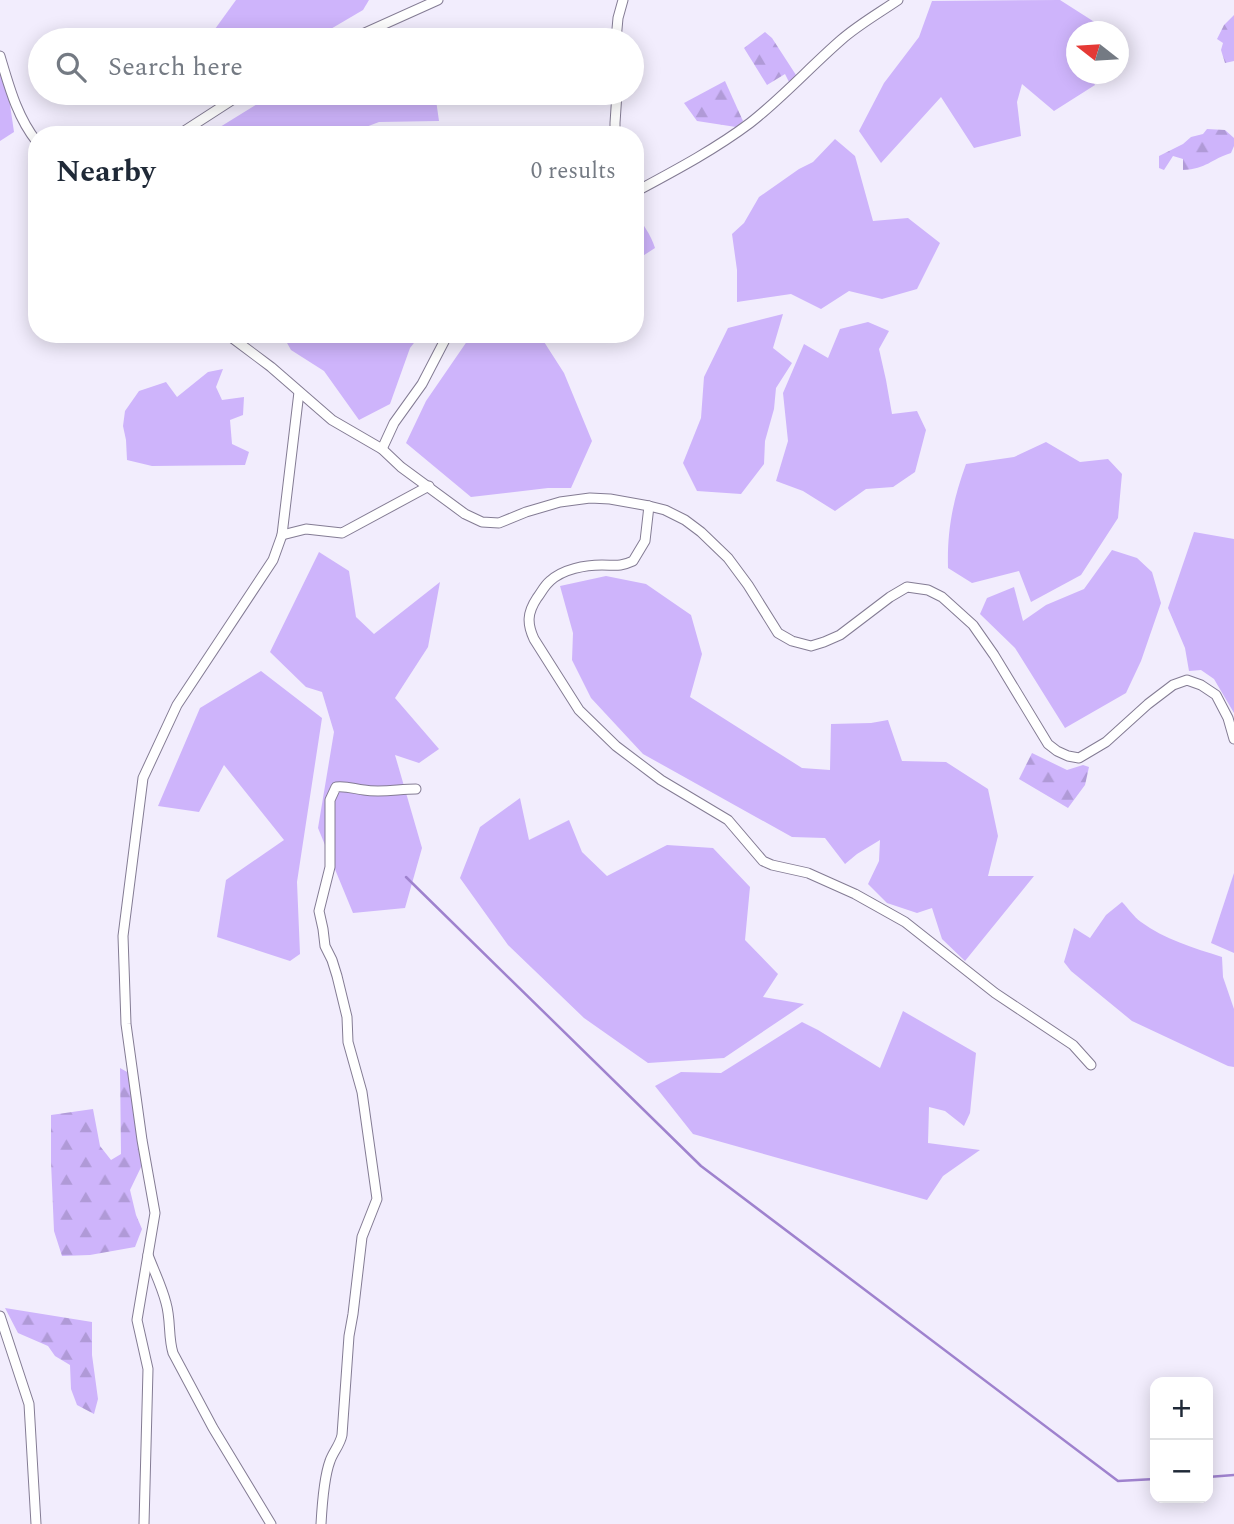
<!DOCTYPE html>
<html lang="en">
<head>
<meta charset="utf-8">
<style>
  :root { --surface:#fff; --page:#f6f6f7; --text:#1f2937; --muted:#747a83; --line:#e0e1e3 }
  body { margin:0; font-family:Spectral,serif; background:var(--page); color:var(--text) }
  .controls { position:absolute; right:21px; bottom:21px; display:grid; overflow:hidden; border-radius:14px; box-shadow:0 4px 18px #0003 }
  .controls button { width:63px; height:63px; display:grid; place-items:center; padding:0; border:0; border-bottom:2px solid var(--line); background:var(--surface); color:var(--text); font:35px sans-serif }
  .compass { position:absolute; left:1066px; top:21px; width:63px; height:63px; border-radius:50%; background:var(--surface); box-shadow:0 4px 18px #0003; rotate:287deg }
  .list { margin:0; padding:0; list-style:none }
  h2 { display:flex; justify-content:space-between; align-items:center; height:91px; margin:0; padding:0 28px; font-size:30px }
  h2 small { font-size:23px; font-weight:400; color:var(--muted) }
  .icon { flex:none; width:38px; height:38px; fill:none; stroke:currentColor; stroke-width:2; stroke-linecap:round; stroke-linejoin:round }
  .map { position:relative; flex:none; width:1234px; height:1524px; overflow:hidden }
  .search { position:absolute; background:var(--surface); box-shadow:0 4px 18px #0003; left:28px; top:28px; width:616px; height:77px; display:flex; align-items:center; gap:18px; box-sizing:border-box; padding:0 24px; border-radius:38px; color:var(--muted); font-size:26px }
  .panel { position:absolute; background:var(--surface); box-shadow:0 4px 18px #0003; left:28px; top:126px; width:616px; height:217px; border-radius:28px }
  .map>svg:first-child { display:block }
</style>
</head>
<body>
<div class="map">
<svg width="1234" height="1524" viewBox="0 0 1234 1524">
  <defs>
    <pattern id="forest-firs" width="22" height="20" patternUnits="userSpaceOnUse" patternTransform="scale(1.75)"><rect width="22" height="20" fill="#ceb4fb"/><path d="M5 1l3.5 6h-7zM16 11l3.5 6h-7z" fill="#b09ad7"/></pattern>
  </defs>
  <rect width="100%" height="100%" fill="#f2edfd"/>
  <g fill="#ceb4fb">
    <polygon points="236,0 369,0 363,10 312,40 207,40"/>
    <polygon points="1060,0 1107,30 1105,31 1076,32 1076,74 1089,74 1095,85 1054,111 1022,84 1017,102 1021,136 974,148 941,97 881,163 859,131 884,83 919,37 932,1"/>
    <polygon points="0,67 8,91 14,132 0,141"/>
    <polygon points="288,93 435,93 439,121 379,122 345,135 211,135 220,127 267,98"/>
    <polygon points="835,139 855,156 873,221 908,218 940,243 917,289 882,299 849,291 821,309 791,294 737,302 737,270 732,234 744,223 759,197 799,169 813,162"/>
    <path d="M635,211C642,224 651,234 655,248L635,261Z"/>
    <polygon points="783,314 773,348 792,363 776,388 774,409 765,441 764,464 741,494 697,491 683,463 701,418 704,377 728,328"/>
    <polygon points="868,322 889,331 879,349 886,380 892,414 917,411 926,430 915,472 893,487 866,489 835,511 803,491 776,481 788,441 783,393 804,344 828,358 840,329"/>
    <polygon points="282,334 421,334 410,348 390,404 359,420 324,371 291,350"/>
    <polygon points="472,334 539,334 564,373 592,441 571,488 548,488 471,497 406,443 426,401"/>
    <polygon points="223,369 216,387 222,400 244,397 243,415 230,420 232,444 249,452 245,465 152,466 127,460 126,440 123,426 125,411 139,391 166,382 177,397 208,372"/>
    <path d="M1046,442L1080,462L1108,459L1122,474L1118,518L1081,575L1031,602L1019,571L972,583L948,568C947,529 953,500 966,464L1014,457Z"/>
    <polygon points="1194,532 1234,539 1234,713 1214,679 1201,670 1189,671 1185,648 1168,608"/>
    <polygon points="1112,550 1137,558 1152,572 1161,603 1141,661 1126,693 1065,728 1015,648 980,614 987,598 1014,587 1023,621 1046,605 1084,589"/>
    <polygon points="319,552 349,571 356,617 374,634 440,582 428,647 395,698 439,749 419,763 395,755 422,848 405,908 353,913 318,828 334,732 322,692 306,687 270,652"/>
    <polygon points="606,576 646,584 691,615 702,654 690,697 802,768 830,770 831,724 871,723 888,720 902,761 946,762 988,789 998,836 988,876 1034,876 965,961 942,939 932,908 917,913 887,903 868,884 879,861 880,840 857,854 845,864 825,838 792,837 643,754 591,698 572,660 573,633 560,586"/>
    <polygon points="261,671 322,718 297,882 300,954 290,961 217,937 226,880 284,840 224,765 199,812 158,806 200,708"/>
    <polygon points="520,798 529,840 569,820 582,852 607,876 667,845 713,848 750,887 745,940 778,974 763,997 804,1004 724,1058 648,1063 584,1018 508,945 460,878 480,827"/>
    <polygon points="1234,873 1234,953 1211,943"/>
    <path d="M1122,902C1128,908 1133,916 1141,922C1164,939 1194,948 1222,957L1223,977L1234,1009V1067L1228,1066L1132,1021L1071,971L1064,962L1074,928L1090,938L1106,915Z"/>
    <polygon points="903,1011 976,1053 970,1113 964,1126 945,1111 929,1107 928,1143 980,1150 943,1176 927,1200 693,1134 655,1086 681,1072 721,1073 802,1022 818,1030 880,1068"/>
  </g>
  <g fill="url(#forest-firs)">
    <polygon points="1234,15 1234,61 1225,63 1221,50 1223,43 1217,39 1224,25"/>
    <polygon points="765,32 772,38 796,75 789,82 785,74 767,85 744,48"/>
    <polygon points="725,81 743,121 736,127 697,121 684,103"/>
    <path d="M1207,129L1225,130L1234,138V146L1231,153C1211,159 1207,169 1183,170V159L1173,156L1164,170L1159,168V156L1183,144L1191,137L1203,134Z"/>
    <polygon points="1032,753 1067,770 1083,765 1089,767 1085,785 1068,808 1019,779"/>
    <polygon points="120,1068 129,1073 143,1163 130,1190 136,1215 142,1229 135,1247 90,1255 62,1256 54,1231 51,1162 51,1115 93,1109 100,1146 111,1160 121,1154"/>
    <polygon points="5,1308 92,1322 92,1355 98,1399 94,1414 77,1405 71,1389 70,1365 55,1356 48,1346 18,1333"/>
  </g>
  <g fill="none" stroke-linecap="round" stroke-linejoin="round">
    <g stroke="#9f82ce" stroke-width="2.5">
      <polyline points="406,877 701,1166 1118,1481 1155,1479"/>
      <polyline points="1208,1477 1234,1475"/>
    </g>
    <g stroke="#847c94" stroke-width="11">
      <g id="minor">
        <polyline points="349,40 438,0"/>
        <polyline points="616,40 618,18 623,0"/>
        <path d="M0,56C9,86 17,117 37,142"/>
        <polyline points="178,135 243,93"/>
        <polyline points="615,135 615,123 617,93"/>
        <path d="M635,192C674,171 714,150 750,123C782,98 810,67 841,40C858,25 879,13 898,0"/>
        <polyline points="227,334 271,367 332,420 382,449 401,467 465,514 482,522 499,523 526,512 560,502 590,498 610,499 649,506 665,510 685,520 701,532 728,558 748,585 778,633 792,641 811,646 824,642 840,635 890,597 907,587 928,590 942,597 973,625 994,655 1048,744 1057,751 1068,756 1079,758 1106,742 1148,704 1173,685 1187,680 1201,685 1216,695 1228,718 1234,739"/>
        <polyline points="382,449 394,423 422,384 448,334"/>
        <path d="M649,506L645,541L633,561C620,567 615,565 602,565C585,565 563,569 550,581C544,586 541,593 537,598C527,613 527,624 534,639L579,710L616,746L661,780L728,820L763,861L772,865L808,873L855,894L905,922L995,993L1073,1045L1091,1065"/>
        <polyline points="282,535 306,529 342,533 429,486"/>
        <path d="M148,1255C154,1271 162,1287 166,1303C171,1320 168,1337 173,1353L213,1428L271,1524"/>
        <polyline points="0,1316 29,1404 36,1524"/>
        <polyline points="144,1524 148,1369 137,1320 155,1213 142,1140 126,1024 123,936 143,778 177,705 273,560 282,535 299,392"/>
        <path d="M321,1524C322,1506 324,1477 330,1461C333,1452 340,1445 342,1435L349,1336L353,1314L362,1237L377,1199L362,1092L348,1042L347,1017L337,976L332,960L325,946L323,929L319,911L330,867V800L336,787C348,786 354,789 364,790C381,793 399,789 416,789"/>
      </g>
    </g>
    <use href="#minor" stroke="#fff" stroke-width="9"/>
  </g>
</svg>
<div class="controls">
<button>+</button>
<button>−</button>
</div>
<svg class="compass" viewBox="-18 -18 36 36"><path d="M0-13l5 13h-10z" fill="#e53935"/><path d="M0 13l5-13h-10z" fill="#747a83"/></svg>
<div class="search"><svg class="icon" aria-label="search" viewBox="0 0 24 24"><circle cx="10" cy="10" r="6"/><path d="M15 15l6 6"/></svg>Search here</div>
<section class="panel">
<h2>Nearby<small>0 results</small></h2>
<ul class="list">
</ul>
</section>
</div>
</body>
</html>
